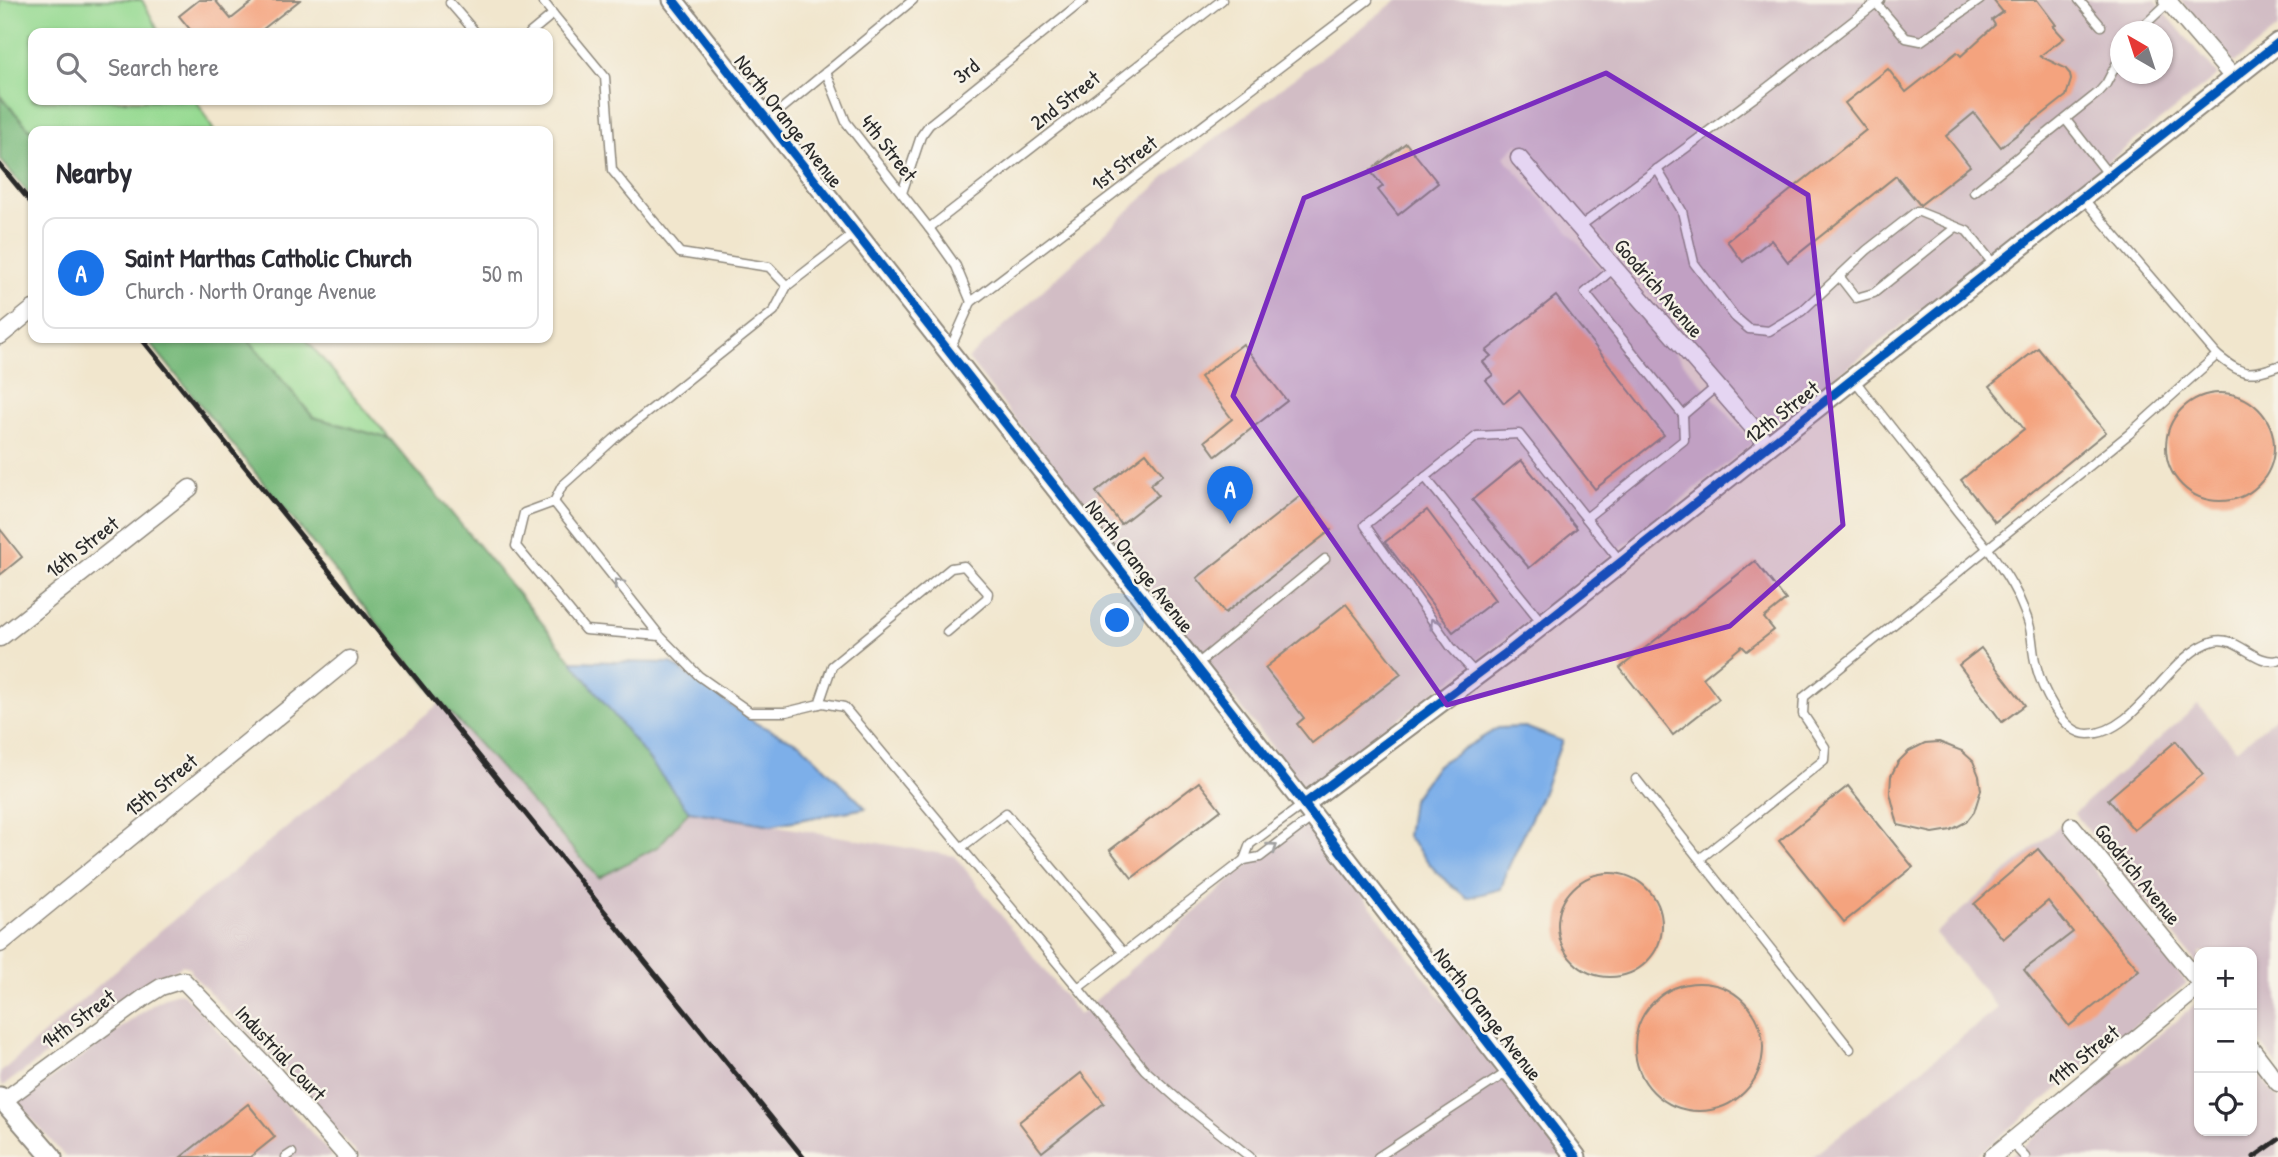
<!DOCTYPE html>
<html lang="en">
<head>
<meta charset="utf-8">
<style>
  :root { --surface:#fff; --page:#f2f2f3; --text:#2b2b33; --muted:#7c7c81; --line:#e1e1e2; --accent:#1a73e8 }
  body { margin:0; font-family:"Patrick Hand",sans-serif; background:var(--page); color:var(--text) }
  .controls { position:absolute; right:21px; bottom:21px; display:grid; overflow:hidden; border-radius:14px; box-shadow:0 2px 5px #0004 }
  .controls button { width:63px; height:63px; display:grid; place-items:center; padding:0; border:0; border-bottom:2px solid var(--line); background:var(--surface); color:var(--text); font:35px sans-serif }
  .compass { position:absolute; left:2110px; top:21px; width:63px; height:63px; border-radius:50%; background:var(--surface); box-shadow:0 2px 5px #0004; rotate:321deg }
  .you { position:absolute; left:1118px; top:621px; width:24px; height:24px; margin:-18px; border:5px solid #fff; border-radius:50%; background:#1a73e8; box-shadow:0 0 0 10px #1a73e833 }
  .badge { display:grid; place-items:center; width:46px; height:46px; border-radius:50%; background:var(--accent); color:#fff; font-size:23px; font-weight:700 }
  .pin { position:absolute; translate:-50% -58px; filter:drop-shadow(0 2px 4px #0008) }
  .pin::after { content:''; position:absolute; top:37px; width:24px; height:21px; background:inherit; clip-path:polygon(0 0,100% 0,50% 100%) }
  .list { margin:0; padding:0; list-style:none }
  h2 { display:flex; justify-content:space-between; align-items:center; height:91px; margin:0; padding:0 28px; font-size:30px }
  h2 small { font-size:23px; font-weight:400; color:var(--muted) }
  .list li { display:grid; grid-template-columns:46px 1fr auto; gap:21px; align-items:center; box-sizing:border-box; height:112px; margin:0 14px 14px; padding:0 14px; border:2px solid var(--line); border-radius:14px }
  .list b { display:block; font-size:26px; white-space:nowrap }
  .list p { margin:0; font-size:23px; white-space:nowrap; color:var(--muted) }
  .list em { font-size:23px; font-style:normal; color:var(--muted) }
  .icon { flex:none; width:38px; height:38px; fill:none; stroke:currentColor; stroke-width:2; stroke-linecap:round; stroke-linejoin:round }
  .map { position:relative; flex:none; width:2278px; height:1157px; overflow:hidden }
  .search { position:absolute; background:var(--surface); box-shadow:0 2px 5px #0004; left:28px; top:28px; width:525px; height:77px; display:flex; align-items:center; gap:18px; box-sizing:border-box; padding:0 24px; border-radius:14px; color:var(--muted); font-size:26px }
  .panel { position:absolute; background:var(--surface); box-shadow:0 2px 5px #0004; left:28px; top:126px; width:525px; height:217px; border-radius:14px }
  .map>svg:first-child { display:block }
</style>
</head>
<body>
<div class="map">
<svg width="2278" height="1157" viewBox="0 0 2278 1157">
  <rect width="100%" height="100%" fill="#f7f3e8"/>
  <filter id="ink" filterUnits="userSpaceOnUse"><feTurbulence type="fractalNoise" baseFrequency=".0143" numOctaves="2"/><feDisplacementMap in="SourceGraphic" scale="14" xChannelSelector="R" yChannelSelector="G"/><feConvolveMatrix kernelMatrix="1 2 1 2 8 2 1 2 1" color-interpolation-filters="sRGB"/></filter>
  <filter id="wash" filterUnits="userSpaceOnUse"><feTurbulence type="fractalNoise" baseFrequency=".00686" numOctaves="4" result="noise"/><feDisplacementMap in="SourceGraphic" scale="28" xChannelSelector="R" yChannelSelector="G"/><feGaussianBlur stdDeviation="1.57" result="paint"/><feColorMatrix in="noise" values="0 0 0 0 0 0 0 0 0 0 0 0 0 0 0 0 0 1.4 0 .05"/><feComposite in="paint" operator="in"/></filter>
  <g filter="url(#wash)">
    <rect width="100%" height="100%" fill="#f1e6cd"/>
    <g fill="#d2bdc5" fill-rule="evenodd">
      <path d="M1397,0H2154L2218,75L1769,430L1518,143L1504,157L1753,443L1470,666L1305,789L968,359L1171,172ZM2120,32H2162V74H2120Z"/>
      <polygon points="2180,0 2278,0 2278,28 2234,63"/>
      <polygon points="441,702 599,878 659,846 689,811 955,856 1079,1015 1302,817 1563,1157 360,1157 280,1066 192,974 189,967 182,965 176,970 157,976 139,988 3,1086 0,1082 0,1073 161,930"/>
      <polygon points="2198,705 2236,750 2278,715 2278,1066 2252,1032 2252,952 2199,952 2199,966 2074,813"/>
      <polygon points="2059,826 2187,983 1975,1157 1812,1157 1998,1008 1935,933"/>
      <polygon points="181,992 265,1080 333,1157 65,1157 18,1103 151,1006 166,997"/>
      <polygon points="2199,1002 2199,1131 2252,1131 2252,1066 2278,1099 2278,1157 2010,1157"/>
    </g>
    <g fill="#96da92" stroke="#60825e" stroke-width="2">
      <polygon points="0,0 142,0 160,33 33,33 33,100 196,100 214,131 33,133 0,96"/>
      <polygon points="247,338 305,338 390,439 313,417"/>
    </g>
    <g fill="#78ba7c" stroke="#527254" stroke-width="2">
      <polygon points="0,96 33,133 33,199 0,159"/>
      <polygon points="146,338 247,338 313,417 390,439 535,614 689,811 659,846 599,878 441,702"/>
    </g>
    <g fill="#7dafe9" stroke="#546d8a" stroke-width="2">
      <polygon points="572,661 671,663 757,724 801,744 866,808 771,825 689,811"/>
      <polygon points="1525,727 1562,741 1543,792 1508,868 1501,889 1467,898 1438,874 1407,836 1412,800 1437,765 1498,728"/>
    </g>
    <g id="blocks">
      <g fill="#f4a37e">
        <polygon points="199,0 215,0 231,19 255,0 300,0 258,33 193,33 179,16"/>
        <polygon points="1993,0 2037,0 2056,25 2053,26 2064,38 2040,56 2065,68 2070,74 2071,80 2066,96 2001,147 1974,113 1946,136 1970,166 1920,205 1896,176 1788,262 1771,240 1743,262 1727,241 1866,130 1845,103 1888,69 1906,92 1957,52 1961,56 1995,25 1992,20 2003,12"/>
        <polygon points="1406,143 1438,183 1398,215 1378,190 1383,186 1370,171"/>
        <polygon points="1556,296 1664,435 1595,489 1519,391 1504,403 1486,380 1493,375 1483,362 1491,356 1486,351"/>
        <polygon points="1243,344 1287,401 1216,456 1205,441 1232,419 1200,377"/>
        <polygon points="2038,348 2106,432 1995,522 1961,480 2024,429 1990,386"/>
        <circle cx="2220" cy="447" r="54"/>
        <polygon points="1146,453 1163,474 1150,485 1158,495 1121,524 1096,492"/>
        <polygon points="1521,460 1577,528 1529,568 1472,500"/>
        <polygon points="1303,494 1331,530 1225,613 1197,578"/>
        <polygon points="1427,510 1495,600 1453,632 1385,542"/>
        <polygon points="0,529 22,557 0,575"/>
        <polygon points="1755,561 1786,600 1764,618 1774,630 1747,651 1742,646 1703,678 1719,699 1673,735 1620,668"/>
        <polygon points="1346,604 1401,674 1312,743 1297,724 1304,718 1265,668"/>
        <polygon points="1981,648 2025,705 2002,722 1959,665"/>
        <polygon points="2176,741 2203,774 2134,830 2108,799"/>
        <polygon points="1939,742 1962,751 1973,761 1979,776 1981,790 1974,812 1966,822 1951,830 1933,833 1898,825 1890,793 1891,776 1898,762 1909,751 1925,743"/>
        <polygon points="1199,782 1221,810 1132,878 1110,850"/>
        <polygon points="1848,786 1913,867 1844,922 1779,841"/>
        <polygon points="2038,849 2139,970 2069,1026 2024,970 2073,932 2048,901 2003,939 1974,904"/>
        <circle cx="1610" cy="925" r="52"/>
        <circle cx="1699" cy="1047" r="64"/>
        <polygon points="1081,1073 1104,1103 1042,1152 1019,1122"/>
        <polygon points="248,1104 275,1137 250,1157 181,1157"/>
      </g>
    </g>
  </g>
  <g filter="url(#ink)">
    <use href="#blocks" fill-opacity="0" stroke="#8e887c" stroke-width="2"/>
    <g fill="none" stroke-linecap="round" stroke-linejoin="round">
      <g stroke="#8e887c" stroke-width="11">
        <g id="service">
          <polyline points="542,0 553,14"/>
          <polyline points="2079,0 2101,26"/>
          <polyline points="450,3 476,33"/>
          <polyline points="1876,3 1906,38 1921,41 1980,0"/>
          <polyline points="2137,32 2169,2"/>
          <polyline points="530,33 553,14 605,77 612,170 680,253 769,267 787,286"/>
          <polyline points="826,72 846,122 929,228 956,266 971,302"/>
          <polyline points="2066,120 2109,175"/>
          <polyline points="767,121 913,0"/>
          <polyline points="1657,169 1682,211 1694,263 1735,317 1749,329 1769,331 1802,311 1867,250 1917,211 1967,231 1995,266"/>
          <polyline points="1974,192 2099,92 2106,84 2120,57"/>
          <polyline points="902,193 921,136 929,125 1084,0"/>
          <path d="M2082,197L2217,355C2242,375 2247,377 2278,366"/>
          <polyline points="1579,227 1759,94 1880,0"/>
          <polyline points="929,228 1222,0"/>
          <polyline points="1839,276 1856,298 1874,293 1956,227"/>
          <polyline points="950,349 971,302 1368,0"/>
          <path d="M1853,378C1887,423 1923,467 1958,512C1979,538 2002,564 2017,594C2021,603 2026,614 2029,624C2033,637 2032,652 2036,665C2041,686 2062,734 2088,734C2137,734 2169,653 2214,641C2237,635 2256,666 2278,660"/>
          <polyline points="1683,415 1717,386"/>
          <polyline points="1425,477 1543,624"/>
          <polyline points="554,502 562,486 614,439 774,311 787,286 854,234"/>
          <polyline points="1586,518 1684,440 1683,415 1585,293 1614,268"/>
          <polyline points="660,636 585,630 516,546 524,513 554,502 660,636 699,676 750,712 786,712 823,703 844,707 1078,988 1244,860"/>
          <polyline points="1196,665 1325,559"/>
          <polyline points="1477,675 1451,647 1365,525 1477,436 1519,434 1621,562"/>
          <polyline points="819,704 832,666 951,568 964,566 988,593 987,598 947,632"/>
          <polyline points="1636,779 1850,1049"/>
          <polyline points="1304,804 1250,844 1244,860 1260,857 1314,816"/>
          <polyline points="962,847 1006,813 1123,952"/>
          <polyline points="1701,858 1824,760 1825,747 1803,714 1804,697 2129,434 2217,355"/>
          <polyline points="1078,988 1145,1070 1181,1102 1250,1157"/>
          <polyline points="2011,1142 2025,1157"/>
          <polyline points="286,1157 292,1153"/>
          <polyline points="1378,1157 1509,1071"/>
        </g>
      </g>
      <g stroke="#8e887c" stroke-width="19">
        <g id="minor">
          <polyline points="2167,0 2233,77"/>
          <polyline points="1519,158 1768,445"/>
          <polyline points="0,336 33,309"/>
          <polyline points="0,638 190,488"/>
          <polyline points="2072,826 2199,982"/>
          <polyline points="0,944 349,659"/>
          <polyline points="2252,1049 2278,1083"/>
          <polyline points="3,1101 145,997 161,987 183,980 273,1073 347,1157"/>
          <polyline points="1992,1157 2199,987"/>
        </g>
      </g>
      <g stroke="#8e887c" stroke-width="23">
        <g id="tertiary">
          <polyline points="673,0 1304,804 1576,1157"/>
          <polyline points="1304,804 1506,653 2278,43"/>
          <polyline points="0,1097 52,1157"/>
        </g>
      </g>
      <use href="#service" stroke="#fff" stroke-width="8"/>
      <use href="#minor" stroke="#fff" stroke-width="16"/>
      <use href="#tertiary" stroke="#fff" stroke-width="19"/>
      <g stroke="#2b2b2b" stroke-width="5">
        <polyline points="0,165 33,205"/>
        <polyline points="141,338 803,1157"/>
        <polyline points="2254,1157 2278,1140"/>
      </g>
      <g stroke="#f7f3e8" stroke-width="13">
        <g id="cycleway">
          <polyline points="673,0 1304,804 1576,1157"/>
          <polyline points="1304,804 1506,653 2278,43"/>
        </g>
      </g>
      <use href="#cycleway" stroke="#0057b8" stroke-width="9"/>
    </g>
    <defs><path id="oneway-chevron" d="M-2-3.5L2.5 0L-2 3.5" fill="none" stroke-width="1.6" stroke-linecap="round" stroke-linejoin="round" transform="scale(1.75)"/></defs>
    <g stroke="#a0a0a0">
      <use href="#oneway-chevron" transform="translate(618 583) rotate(-128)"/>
      <use href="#oneway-chevron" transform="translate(1434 623) rotate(-125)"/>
      <use href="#oneway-chevron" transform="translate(1273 847) rotate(-37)"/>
    </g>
  </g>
  <path fill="#7b2cbf" fill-opacity="0.2" stroke="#7b2cbf" stroke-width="5" stroke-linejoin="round" d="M1606,73L1808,195L1843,525L1730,626L1447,705L1233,396L1304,198Z"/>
  <g text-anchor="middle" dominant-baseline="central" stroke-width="5" stroke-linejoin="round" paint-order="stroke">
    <g font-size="21" fill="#2b2b2b" stroke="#f7f3e8">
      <text transform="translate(966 71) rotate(-38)">3rd</text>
      <text transform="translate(1065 100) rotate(-38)">2nd Street</text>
      <text transform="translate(789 121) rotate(52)">North Orange Avenue</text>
      <text transform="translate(889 148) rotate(52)">4th Street</text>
      <text transform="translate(1124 163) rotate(-37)">1st Street</text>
      <text transform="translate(1659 288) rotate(49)">Goodrich Avenue</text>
      <text transform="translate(1782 412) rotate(-38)">12th Street</text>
      <text transform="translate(82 547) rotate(-38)">16th Street</text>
      <text transform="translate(1140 566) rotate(52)">North Orange Avenue</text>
      <text transform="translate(161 785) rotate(-39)">15th Street</text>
      <text transform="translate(2138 874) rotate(51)">Goodrich Avenue</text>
      <text transform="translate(1488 1014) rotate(52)">North Orange Avenue</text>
      <text transform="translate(78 1019) rotate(-36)">14th Street</text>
      <text transform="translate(281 1053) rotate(47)">Industrial Court</text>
      <text transform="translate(2083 1056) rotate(-39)">11th Street</text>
    </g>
  </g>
</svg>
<div class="controls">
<button>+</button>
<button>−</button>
<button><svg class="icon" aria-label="locate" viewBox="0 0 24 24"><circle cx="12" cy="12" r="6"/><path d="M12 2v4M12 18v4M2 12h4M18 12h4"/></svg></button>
</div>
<svg class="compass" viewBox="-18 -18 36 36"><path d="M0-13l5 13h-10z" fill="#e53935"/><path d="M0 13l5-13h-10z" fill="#7c7c81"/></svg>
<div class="you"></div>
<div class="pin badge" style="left:1230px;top:524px">A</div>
<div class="search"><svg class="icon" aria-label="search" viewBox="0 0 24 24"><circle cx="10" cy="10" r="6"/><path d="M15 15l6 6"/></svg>Search here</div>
<section class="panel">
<h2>Nearby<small></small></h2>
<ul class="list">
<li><span class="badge">A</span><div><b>Saint Marthas Catholic Church</b><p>Church · North Orange Avenue</p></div><em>50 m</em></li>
</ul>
</section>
</div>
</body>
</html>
